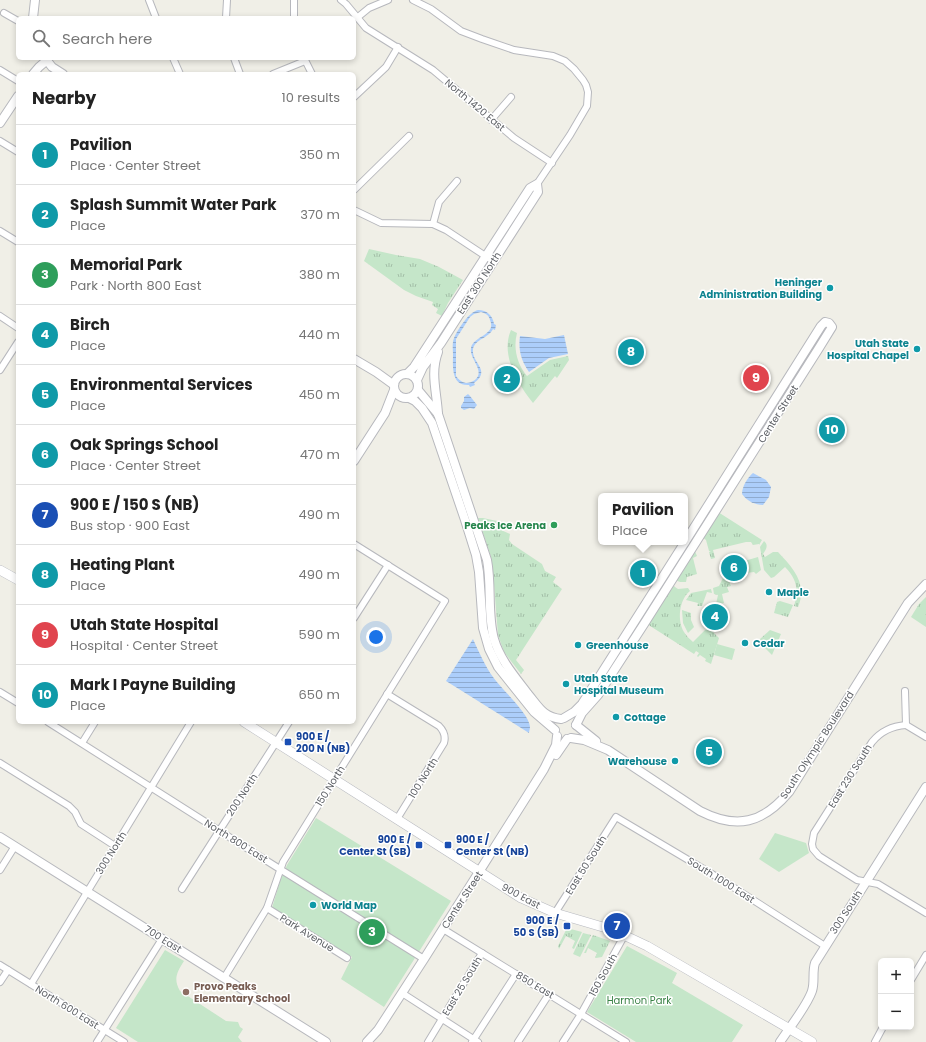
<!DOCTYPE html>
<html lang="en">
<head>
<meta charset="utf-8">
<style>
  :root { --surface:#fff; --page:#f2f2f2; --text:#222; --muted:#767676; --line:#e0e0e0; --accent:#7c3aed }
  body { margin:0; font-family:Poppins,sans-serif; background:var(--page); color:var(--text) }
  .controls { position:absolute; right:12px; bottom:12px; display:grid; overflow:hidden; border-radius:6px; box-shadow:0 2px 6px #0003 }
  .controls button { width:36px; height:36px; display:grid; place-items:center; padding:0; border:0; border-bottom:1px solid var(--line); background:var(--surface); color:var(--text); font:20px sans-serif }
  .you { position:absolute; left:376px; top:637px; width:14px; height:14px; margin:-10px; border:3px solid #fff; border-radius:50%; background:#1a73e8; box-shadow:0 0 0 6px #1a73e833 }
  .badge { display:grid; place-items:center; width:26px; height:26px; border-radius:50%; background:var(--accent); color:#fff; font-size:13px; font-weight:700 }
  .pin { position:absolute; translate:-50% -50%; border:2px solid #fff; box-shadow:0 1px 4px #0006 }
  .popup { position:absolute; left:598px; top:493px; width:90px; height:52px; box-sizing:border-box; display:grid; place-content:center; border-radius:6px; background:var(--surface); filter:drop-shadow(0 1px 3px #0005); font-size:13px; white-space:nowrap; color:var(--muted) }
  .popup b { font-size:15px; color:var(--text) }
  .popup::after { content:''; position:absolute; left:50%; top:100%; margin-left:-8px; border:8px solid transparent; border-top-color:var(--surface) }
  .list { margin:0; padding:0; list-style:none }
  h2 { display:flex; justify-content:space-between; align-items:center; height:52px; margin:0; padding:0 16px; font-size:17px }
  h2 small { font-size:13px; font-weight:400; color:var(--muted) }
  .list li { display:grid; grid-template-columns:26px 1fr auto; gap:12px; align-items:center; box-sizing:border-box; height:60px; padding:0 16px; border-top:1px solid var(--line) }
  .list b { display:block; font-size:15px; white-space:nowrap }
  .list p { margin:0; font-size:13px; white-space:nowrap; color:var(--muted) }
  .list em { font-size:13px; font-style:normal; color:var(--muted) }
  .icon { flex:none; width:22px; height:22px; fill:none; stroke:currentColor; stroke-width:2; stroke-linecap:round; stroke-linejoin:round }
  .map { position:relative; flex:none; width:926px; height:1042px; overflow:hidden }
  .search { position:absolute; background:var(--surface); box-shadow:0 2px 6px #0003; left:16px; top:16px; width:340px; height:44px; display:flex; align-items:center; gap:10px; box-sizing:border-box; padding:0 14px; border-radius:6px; color:var(--muted); font-size:15px }
  .panel { position:absolute; background:var(--surface); box-shadow:0 2px 6px #0003; left:16px; top:72px; width:340px; height:652px; border-radius:6px }
  .map>svg:first-child { display:block }
</style>
</head>
<body>
<div class="map">
<svg width="926" height="1042" viewBox="0 0 926 1042">
  <defs>
    <pattern id="grass-tufts" width="24" height="20" patternUnits="userSpaceOnUse"><rect width="24" height="20" fill="#c5e6c9"/><path d="M3 7l-1-3M5 7V3M7 7l1-3M15 17l-1-3M17 17v-4M19 17l1-3" fill="none" stroke="#a3bea7"/></pattern>
    <pattern id="water-rules" width="6" height="5" patternUnits="userSpaceOnUse"><rect width="6" height="5" fill="#accefb"/><path d="M0 2.5h6" fill="none" stroke="#8fabcf"/></pattern>
  </defs>
  <rect width="100%" height="100%" fill="#f0efe7"/>
  <g fill="url(#grass-tufts)">
    <polygon points="369,249 396,255 420,259 439,267 463,280 448,303 442,316 436,313 438,309 432,305 433,302 416,296 404,290 364,261"/>
    <path d="M511,330L517,333C513,348 517,364 527,376L550,360L568,356L569,360L557,378L555,376L533,403C518,384 500,355 511,330Z"/>
    <polygon points="718,512 762,540 759,545 759,544 753,545 751,542 746,542 713,550 715,558 711,559 709,552 711,551 709,551 706,540 702,537"/>
    <polygon points="478,518 483,518 497,521 501,530 510,534 509,540 512,544 542,564 545,571 556,577 553,582 562,589 516,660 524,670 521,674 504,652 498,635 493,572 491,557"/>
    <path d="M764,541C769,545 766,550 763,554L765,557L773,552H778C793,568 808,584 798,607L794,606C799,590 797,579 785,567L774,577L771,578L764,570L760,547Z"/>
    <polygon points="694,549 697,556 693,558 697,574 687,577 686,582 680,582 675,580"/>
    <polygon points="727,577 731,586 727,587 729,592 722,594 724,603 716,604 718,595 714,594 713,588 719,586 723,578"/>
    <path d="M672,585L678,589L688,588L690,591C679,600 677,620 684,632C686,636 690,639 693,642L705,630L710,629L719,638L711,664L705,661L706,659L700,655L698,657L697,656L699,653L696,651L694,654L647,624Z"/>
    <polygon points="711,589 712,593 707,592 702,606 697,606 698,603 686,600 691,593"/>
    <polygon points="926,597 926,627 911,617 919,604"/>
    <polygon points="780,601 793,605 788,617 774,613 777,602"/>
    <polygon points="682,610 691,613 691,620 694,627 688,633 683,623"/>
    <polygon points="770,630 781,634 772,655 761,644 760,639"/>
    <polygon points="567,928 582,932 574,949 572,948 575,941 566,936 559,949 558,946"/>
    <polygon points="583,933 591,935 580,957 573,954"/>
    <polygon points="593,935 610,941 602,957 596,958 595,958 597,953 588,948 586,953 584,953"/>
  </g>
  <g fill="#c5e6c9">
    <polygon points="758,557 761,570 756,574 754,572 746,573 745,568 742,568 741,562"/>
    <polygon points="717,644 735,649 732,660 714,655"/>
    <polygon points="316,818 451,901 384,1007 341,979 352,957 272,908 280,881 287,865"/>
    <polygon points="775,833 806,843 809,853 779,872 759,859"/>
    <polygon points="627,946 677,973 672,983 743,1025 732,1042 636,1042 587,1012"/>
    <path d="M165,950L184,961C177,972 173,979 180,991L226,1021L238,1022L240,1027L243,1029L238,1037L242,1042H138L116,1028Z"/>
  </g>
  <g fill="url(#water-rules)" fill-rule="evenodd">
    <path d="M478,310C487,310 493,316 494,324L496,325L495,330L493,329C489,338 475,339 473,349C471,363 492,370 474,383L475,385L470,387L469,385C451,386 453,367 453,354C453,349 452,343 454,338C458,329 469,312 478,310ZM481,312C485,313 489,315 490,320C497,335 473,336 471,348C469,359 486,371 475,380C472,382 469,383 466,383C461,382 458,379 456,376V339L470,317L474,314Z"/>
    <path d="M564,335L568,354L549,358L529,372C521,361 518,349 520,336L545,339Z"/>
    <polygon points="468,394 470,396 477,405 474,409 470,408 464,410 461,408 461,406 464,401 464,397"/>
    <path d="M753,473L766,480L771,487L769,497L763,505C755,505 747,501 742,494C742,487 747,478 753,473Z"/>
    <path d="M473,639C479,652 485,666 493,677C502,690 529,713 530,727C530,728 529,732 529,733L446,681Z"/>
  </g>
  <g fill="none" stroke-linecap="round" stroke-linejoin="round">
    <g stroke="#b7b8bd" stroke-width="8">
      <g id="minor">
        <polyline points="149,0 156,18"/>
        <polyline points="294,0 294,18"/>
        <polyline points="341,0 346,4 366,28 433,70 514,138 552,163"/>
        <polyline points="413,0 431,9 461,31 482,39 514,50 553,56 565,61 574,69 583,80 586,85 588,92 587,106 570,135 537,184"/>
        <polyline points="4,13 18,21"/>
        <polyline points="358,17 369,8 388,0"/>
        <polyline points="226,18 227,0"/>
        <polyline points="173,58 180,74"/>
        <polyline points="234,58 240,74"/>
        <polyline points="304,58 312,74"/>
        <polyline points="0,70 18,81"/>
        <polyline points="273,74 305,61"/>
        <polyline points="354,97 386,67 398,47"/>
        <polyline points="491,120 511,97"/>
        <polyline points="0,141 18,152"/>
        <polyline points="354,190 409,136"/>
        <polyline points="354,210 381,223 433,224 446,230 490,259"/>
        <polyline points="433,224 439,202 457,181"/>
        <polyline points="0,231 18,242"/>
        <polyline points="0,316 18,328"/>
        <polyline points="0,370 18,342"/>
        <polyline points="354,618 388,565"/>
        <polyline points="905,691 906,725"/>
        <polyline points="0,692 18,703"/>
        <path d="M387,694L439,726C444,731 446,736 444,743L397,819"/>
        <polyline points="48,722 275,866 424,959"/>
        <path d="M906,725C892,726 881,731 872,742L814,833L812,844L813,849L819,856L857,880L878,884L926,913"/>
        <polyline points="906,725 926,737"/>
        <polyline points="82,743 95,722"/>
        <polyline points="0,763 69,806 75,812 81,824 115,846"/>
        <polyline points="0,870 15,846"/>
        <polyline points="182,889 289,722"/>
        <polyline points="267,908 347,958"/>
        <polyline points="555,913 616,817 722,880 825,946"/>
        <polyline points="443,929 626,1042"/>
        <polyline points="0,965 124,1042"/>
        <polyline points="224,978 267,908 283,862 445,601 354,544"/>
        <polyline points="911,980 926,955"/>
        <polyline points="0,982 8,970"/>
        <polyline points="31,984 191,722"/>
        <polyline points="402,993 478,1042"/>
        <polyline points="97,1042 162,939"/>
        <polyline points="428,1042 482,953"/>
        <polyline points="472,1042 516,974"/>
        <polyline points="518,1042 549,994"/>
        <polyline points="563,1042 581,1014 624,936"/>
        <polyline points="875,1042 883,1027"/>
      </g>
    </g>
    <g stroke="#b7b8bd" stroke-width="10">
      <g id="tertiary">
        <polyline points="33,18 35,0"/>
        <polyline points="45,58 52,67 63,74"/>
        <polyline points="33,74 39,67 46,61"/>
        <polyline points="0,123 18,96"/>
        <path d="M438,352C430,373 437,393 438,414"/>
        <polyline points="354,359 376,372 394,385"/>
        <circle cx="406" cy="386" r="12"/>
        <polyline points="407,374 414,367 530,188 537,184 538,192 441,343 423,367 417,380"/>
        <path d="M418,390L438,414L487,560C492,586 487,614 494,639C500,660 516,678 528,694C539,707 543,717 561,719"/>
        <polyline points="409,398 415,401 422,408 432,423 465,520 476,555 479,572 483,628 489,649 498,667 534,712 555,730"/>
        <polyline points="354,461 385,413 394,390"/>
        <polyline points="564,718 574,712 582,704 685,542"/>
        <polyline points="576,725 582,713 598,695 644,624 819,348 832,327 829,323 825,322 821,326 685,542"/>
        <polyline points="576,725 596,741"/>
        <path d="M571,738L584,740L608,750L700,811C737,830 763,823 789,792L908,603L926,584"/>
        <polyline points="556,755 567,739"/>
        <polyline points="0,837 326,1042"/>
        <polyline points="367,1042 378,1030 424,959 544,769 556,745 557,736"/>
        <path d="M780,1042C789,1028 807,1006 812,991C815,982 812,972 815,963L926,787"/>
      </g>
    </g>
    <g stroke="#b8bac0" stroke-width="10">
      <g id="secondary">
        <polyline points="0,570 18,580"/>
        <polyline points="244,722 521,898 555,913 613,930 647,946 812,1042"/>
      </g>
    </g>
    <use href="#minor" stroke="#fff" stroke-width="6"/>
    <use href="#tertiary" stroke="#fff" stroke-width="8"/>
    <use href="#secondary" stroke="#fff" stroke-width="9"/>
  </g>
  <g fill="#0f9aa8" stroke="#fff" stroke-width="1.5">
    <circle cx="830" cy="288" r="4"/>
    <circle cx="917" cy="349" r="4"/>
    <circle cx="769" cy="592" r="4"/>
    <circle cx="745" cy="643" r="4"/>
    <circle cx="578" cy="645" r="4"/>
    <circle cx="566" cy="684" r="4"/>
    <circle cx="616" cy="717" r="4"/>
    <circle cx="675" cy="761" r="4"/>
    <circle cx="313" cy="905" r="4"/>
  </g>
  <circle fill="#2e9e5b" stroke="#fff" stroke-width="1.5" cx="554" cy="525" r="4"/>
  <g fill="#1a4fb4" stroke="#fff" stroke-width="1.5">
    <rect x="284" y="738" width="8" height="8" rx="2"/>
    <rect x="415" y="841" width="8" height="8" rx="2"/>
    <rect x="444" y="841" width="8" height="8" rx="2"/>
    <rect x="563" y="922" width="8" height="8" rx="2"/>
  </g>
  <circle fill="#8d6e63" stroke="#fff" stroke-width="1.5" cx="186" cy="992" r="4"/>
  <g text-anchor="middle" dominant-baseline="central" stroke-width="3" stroke-linejoin="round" paint-order="stroke">
    <g font-size="10" fill="#5e6166" stroke="#fff">
      <text transform="translate(475 105) rotate(40)">North 1420 East</text>
      <text transform="translate(479 283) rotate(-57)">East 300 North</text>
      <text transform="translate(778 414) rotate(-58)">Center Street</text>
      <text transform="translate(817 745) rotate(-57)">South Olympic Boulevard</text>
      <text transform="translate(850 776) rotate(-58)">East 230 South</text>
      <text transform="translate(423 778) rotate(-58)">100 North</text>
      <text transform="translate(330 786) rotate(-58)">150 North</text>
      <text transform="translate(242 795) rotate(-57)">200 North</text>
      <text transform="translate(236 841) rotate(32)">North 800 East</text>
      <text transform="translate(111 853) rotate(-58)">300 North</text>
      <text transform="translate(586 865) rotate(-58)">East 50 South</text>
      <text transform="translate(721 880) rotate(32)">South 1000 East</text>
      <text transform="translate(521 896) rotate(28)">900 East</text>
      <text transform="translate(462 900) rotate(-57)">Center Street</text>
      <text transform="translate(846 912) rotate(-57)">300 South</text>
      <text transform="translate(307 933) rotate(32)">Park Avenue</text>
      <text transform="translate(163 939) rotate(32)">700 East</text>
      <text transform="translate(603 975) rotate(-61)">150 South</text>
      <text transform="translate(535 985) rotate(31)">850 East</text>
      <text transform="translate(462 986) rotate(-59)">East 25 South</text>
      <text transform="translate(67 1007) rotate(32)">North 600 East</text>
    </g>
    <g font-size="10" font-weight="bold" fill="#0d838f" stroke="#fff" text-anchor="start">
      <text x="822" y="282" text-anchor="end">Heninger<tspan x="822" dy="12">Administration Building</tspan></text>
      <text x="909" y="343" text-anchor="end">Utah State<tspan x="909" dy="12">Hospital Chapel</tspan></text>
      <text x="777" y="592">Maple</text>
      <text x="753" y="643">Cedar</text>
      <text x="586" y="645">Greenhouse</text>
      <text x="574" y="678">Utah State<tspan x="574" dy="12">Hospital Museum</tspan></text>
      <text x="624" y="717">Cottage</text>
      <text x="667" y="761" text-anchor="end">Warehouse</text>
      <text x="321" y="905">World Map</text>
    </g>
    <g font-size="10" font-weight="bold" fill="#27864d" stroke="#fff" text-anchor="end">
      <text x="546" y="525">Peaks Ice Arena</text>
    </g>
    <g font-size="10" font-weight="bold" fill="#164399" stroke="#fff" text-anchor="start">
      <text x="296" y="736">900 E /<tspan x="296" dy="12">200 N (NB)</tspan></text>
      <text x="411" y="839" text-anchor="end">900 E /<tspan x="411" dy="12">Center St (SB)</tspan></text>
      <text x="456" y="839">900 E /<tspan x="456" dy="12">Center St (NB)</tspan></text>
      <text x="559" y="920" text-anchor="end">900 E /<tspan x="559" dy="12">50 S (SB)</tspan></text>
    </g>
    <g font-size="10" font-weight="bold" fill="#785e54" stroke="#fff" text-anchor="start">
      <text x="194" y="986">Provo Peaks<tspan x="194" dy="12">Elementary School</tspan></text>
    </g>
    <g font-size="10" fill="#3a8246" stroke="#fff">
      <text x="639" y="1000">Harmon Park</text>
    </g>
  </g>
</svg>
<div class="controls">
<button>+</button>
<button>−</button>
</div>
<div class="you"></div>
<div class="pin badge" style="left:643px;top:573px;background:#0f9aa8">1</div>
<div class="popup"><b>Pavilion</b>Place</div>
<div class="pin badge" style="left:507px;top:379px;background:#0f9aa8">2</div>
<div class="pin badge" style="left:372px;top:932px;background:#2e9e5b">3</div>
<div class="pin badge" style="left:715px;top:617px;background:#0f9aa8">4</div>
<div class="pin badge" style="left:709px;top:752px;background:#0f9aa8">5</div>
<div class="pin badge" style="left:734px;top:568px;background:#0f9aa8">6</div>
<div class="pin badge" style="left:617px;top:926px;background:#1a4fb4">7</div>
<div class="pin badge" style="left:631px;top:352px;background:#0f9aa8">8</div>
<div class="pin badge" style="left:756px;top:378px;background:#e0444e">9</div>
<div class="pin badge" style="left:832px;top:430px;background:#0f9aa8">10</div>
<div class="search"><svg class="icon" aria-label="search" viewBox="0 0 24 24"><circle cx="10" cy="10" r="6"/><path d="M15 15l6 6"/></svg>Search here</div>
<section class="panel">
<h2>Nearby<small>10 results</small></h2>
<ul class="list">
<li><span class="badge" style="background:#0f9aa8">1</span><div><b>Pavilion</b><p>Place · Center Street</p></div><em>350 m</em></li>
<li><span class="badge" style="background:#0f9aa8">2</span><div><b>Splash Summit Water Park</b><p>Place</p></div><em>370 m</em></li>
<li><span class="badge" style="background:#2e9e5b">3</span><div><b>Memorial Park</b><p>Park · North 800 East</p></div><em>380 m</em></li>
<li><span class="badge" style="background:#0f9aa8">4</span><div><b>Birch</b><p>Place</p></div><em>440 m</em></li>
<li><span class="badge" style="background:#0f9aa8">5</span><div><b>Environmental Services</b><p>Place</p></div><em>450 m</em></li>
<li><span class="badge" style="background:#0f9aa8">6</span><div><b>Oak Springs School</b><p>Place · Center Street</p></div><em>470 m</em></li>
<li><span class="badge" style="background:#1a4fb4">7</span><div><b>900 E / 150 S (NB)</b><p>Bus stop · 900 East</p></div><em>490 m</em></li>
<li><span class="badge" style="background:#0f9aa8">8</span><div><b>Heating Plant</b><p>Place</p></div><em>490 m</em></li>
<li><span class="badge" style="background:#e0444e">9</span><div><b>Utah State Hospital</b><p>Hospital · Center Street</p></div><em>590 m</em></li>
<li><span class="badge" style="background:#0f9aa8">10</span><div><b>Mark I Payne Building</b><p>Place</p></div><em>650 m</em></li>
</ul>
</section>
</div>
</body>
</html>
